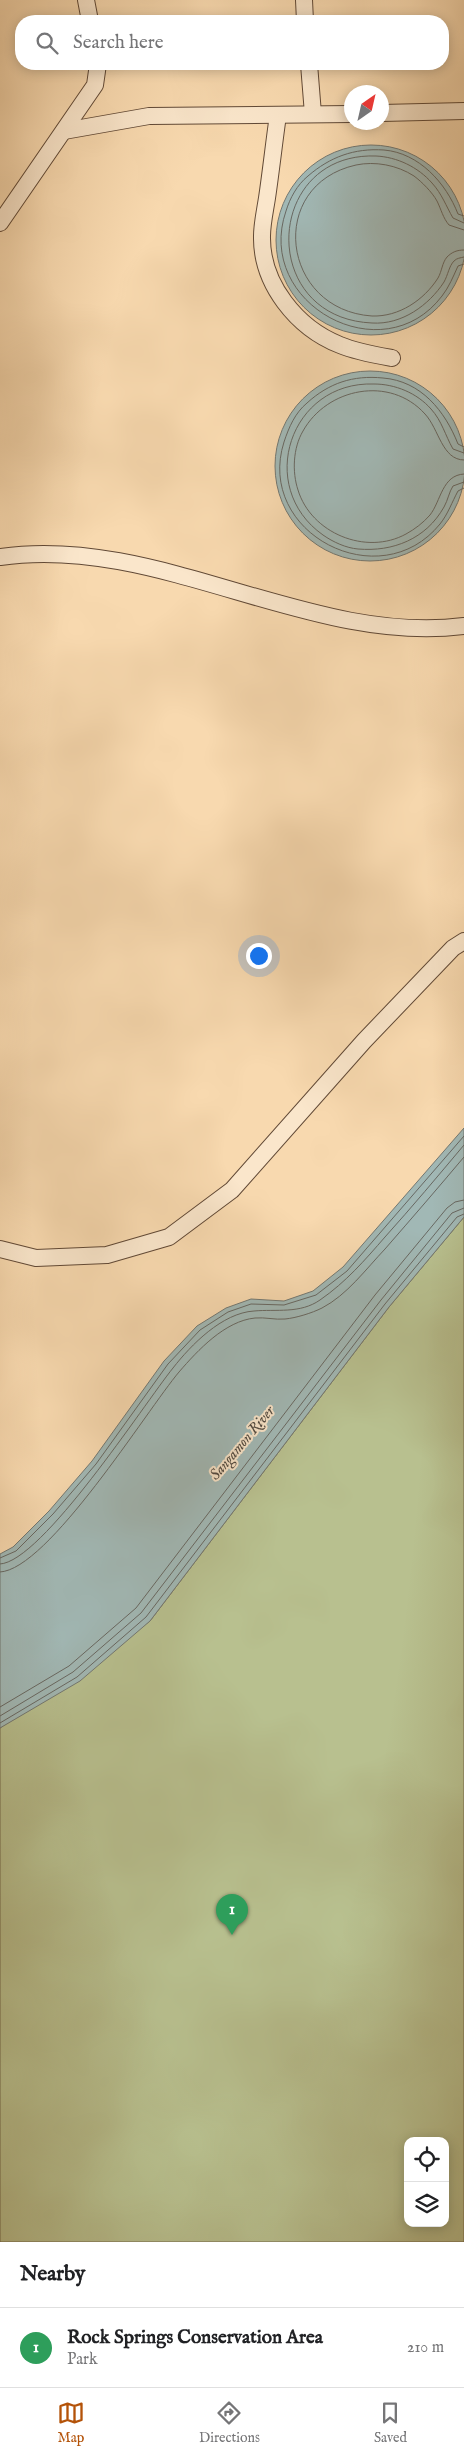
<!DOCTYPE html>
<html lang="en">
<head>
<meta charset="utf-8">
<style>
  :root { --surface:#fff; --page:#f6f6f6; --text:#202124; --muted:#757577; --line:#e0e0e0; --accent:#b45309 }
  body { margin:0; font-family:"IM FELL English",serif; background:var(--page); color:var(--text) }
  .controls { position:absolute; right:15px; bottom:15px; display:grid; overflow:hidden; border-radius:10px; box-shadow:0 2px 12px #0003 }
  .controls button { width:45px; height:45px; display:grid; place-items:center; padding:0; border:0; border-bottom:1px solid var(--line); background:var(--surface); color:var(--text); font:25px sans-serif }
  .compass { position:absolute; left:344px; top:85px; width:45px; height:45px; border-radius:50%; background:var(--surface); box-shadow:0 2px 12px #0003; rotate:34deg }
  .you { position:absolute; left:258px; top:955px; width:18px; height:18px; margin:-12px; border:4px solid #fff; border-radius:50%; background:#1a73e8; box-shadow:0 0 0 8px #1a73e833 }
  .badge { display:grid; place-items:center; width:32px; height:32px; border-radius:50%; background:var(--accent); color:#fff; font-size:16px; font-weight:700 }
  .pin { position:absolute; translate:-50% -41px; filter:drop-shadow(0 1px 2px #0008) }
  .pin::after { content:''; position:absolute; top:26px; width:18px; height:15px; background:inherit; clip-path:polygon(0 0,100% 0,50% 100%) }
  .list { margin:0; padding:0; list-style:none }
  h2 { display:flex; justify-content:space-between; align-items:center; height:65px; margin:0; padding:0 20px; font-size:21px }
  h2 small { font-size:16px; font-weight:400; color:var(--muted) }
  .list li { display:grid; grid-template-columns:32px 1fr auto; gap:15px; align-items:center; box-sizing:border-box; height:80px; padding:0 20px; border-top:1px solid var(--line) }
  .list b { display:block; font-size:19px; white-space:nowrap }
  .list p { margin:0; font-size:16px; white-space:nowrap; color:var(--muted) }
  .list em { font-size:16px; font-style:normal; color:var(--muted) }
  .icon { flex:none; width:28px; height:28px; fill:none; stroke:currentColor; stroke-width:2; stroke-linecap:round; stroke-linejoin:round }
  .map { position:relative; flex:none; width:464px; height:2242px; overflow:hidden }
  .search { position:absolute; background:var(--surface); box-shadow:0 2px 12px #0003; left:15px; right:15px; top:15px; height:55px; display:flex; align-items:center; gap:12px; box-sizing:border-box; padding:0 18px; border-radius:20px; color:var(--muted); font-size:19px }
  .sheet { height:145px; background:var(--surface) }
  nav { display:flex; justify-content:space-around; align-items:center; box-sizing:border-box; height:70px; border-top:1px solid var(--line); background:var(--surface); font-size:14px; color:var(--muted) }
  nav a { display:grid; justify-items:center; gap:2px }
  nav .on { color:var(--accent) }
  .map>svg:first-child { display:block }
</style>
</head>
<body>
<div class="map">
<svg width="464" height="2242" viewBox="0 0 464 2242">
  <rect width="100%" height="100%" fill="#f8d9af"/>
  <filter id="stains"><feTurbulence type="fractalNoise" baseFrequency=".004" numOctaves="4"/><feColorMatrix values="0 0 0 0 .2 0 0 0 0 .09 0 0 0 0 .02 0 0 0 .5 -.17"/></filter>
  <radialGradient id="worn" r=".72"><stop offset=".6" stop-color="#630" stop-opacity="0"/><stop offset="1" stop-color="#630" stop-opacity=".3"/></radialGradient>
  <path fill="#b8c08f" stroke="#746c4e" fill-rule="evenodd" d="M464,1217V2242H0V1728L150,1621L389,1307ZM408,2141H445V2223H408Z"/>
  <g fill="#a1b8b5" stroke="#737872">
    <circle cx="371" cy="240" r="95"/>
    <circle cx="370" cy="466" r="95"/>
    <polygon points="464,1128 464,1217 389,1307 150,1621 80,1681 0,1728 0,1554 13,1547 49,1511 92,1461 164,1361 197,1326 226,1308 251,1299 284,1301 313,1291 343,1267"/>
  </g>
  <g fill="none" stroke-linecap="round" stroke-linejoin="round">
    <g stroke="#686862" stroke-width="1">
      <path d="M464,216L458,214C446,183 419,153 384,150C354,148 330,157 308,176C297,185 290,198 286,211C254,304 383,374 442,296C449,287 453,277 458,266L464,264"/>
      <path d="M464,223L453,218C446,206 442,194 432,183C418,167 397,157 376,156C264,152 257,318 372,323C402,325 429,305 444,282C448,275 449,266 454,261C457,258 460,258 464,257"/>
      <path d="M464,230L449,225C443,218 441,209 437,201C432,192 422,182 414,176C397,165 375,161 356,165C266,185 281,310 372,316C399,317 424,300 438,278C442,271 442,263 447,257C452,252 457,250 464,250"/>
      <path d="M464,447L458,444C445,411 421,381 383,378C353,375 329,383 307,403C295,413 289,427 284,442C255,533 380,598 440,524C448,514 452,502 458,491L464,488"/>
      <path d="M464,453L453,449C445,435 442,421 431,409C417,393 395,384 374,384C290,381 255,487 323,535C333,542 346,548 358,549C393,552 426,539 444,507C448,500 449,492 453,486L464,482"/>
      <path d="M464,460C442,460 439,429 425,414C390,375 327,388 303,431C293,448 292,472 298,490C311,533 366,556 406,534C415,529 423,523 430,515C441,501 442,475 464,474"/>
      <polyline points="0,1558 16,1551 53,1514 96,1464 168,1364 200,1330 228,1312 251,1304 284,1305 316,1295 347,1271 464,1136"/>
      <path d="M0,1564C42,1562 144,1404 173,1368C191,1345 222,1313 254,1311C276,1309 300,1314 320,1300C346,1282 365,1260 385,1237C412,1207 438,1176 464,1145"/>
      <path d="M0,1572C48,1570 147,1410 179,1372C198,1350 225,1321 255,1318C265,1317 275,1320 285,1319C296,1318 312,1313 322,1308C347,1295 366,1269 385,1249C412,1218 438,1188 464,1157"/>
      <polyline points="0,1707 69,1666 136,1608 375,1295 447,1208 455,1202 464,1200"/>
      <polyline points="0,1716 73,1672 141,1613 381,1300 452,1213 464,1208"/>
      <polyline points="0,1723 77,1677 146,1617 385,1304 457,1217 464,1214"/>
    </g>
    <g stroke="#614936" stroke-width="18">
      <g id="service">
        <polyline points="86,0 90,21"/>
        <polyline points="304,0 305,21"/>
        <polyline points="309,64 313,114"/>
        <polyline points="382,113 464,111"/>
        <path d="M278,115C274,143 271,171 267,198C265,211 262,224 262,236C261,284 297,328 340,345C357,352 375,355 392,358"/>
        <polyline points="64,131 149,116 352,114"/>
        <polyline points="0,223 95,85 98,64"/>
        <path d="M0,557C157,534 310,646 464,626"/>
        <polyline points="0,1249 36,1258 107,1255 169,1237 232,1190 364,1041 453,948 464,941"/>
      </g>
    </g>
    <use href="#service" stroke="#fae6cb" stroke-width="16"/>
  </g>
  <g text-anchor="middle" dominant-baseline="central" stroke-width="4" stroke-linejoin="round" paint-order="stroke">
    <g font-size="15" font-style="italic" fill="#514940" stroke="#fae6cb">
      <text transform="translate(242 1443) rotate(-50)">Sangamon River</text>
    </g>
  </g>
  <rect width="100%" height="100%" filter="url(#stains)"/>
  <rect width="100%" height="100%" fill="url(#worn)"/>
</svg>
<div class="controls">
<button><svg class="icon" aria-label="locate" viewBox="0 0 24 24"><circle cx="12" cy="12" r="6"/><path d="M12 2v4M12 18v4M2 12h4M18 12h4"/></svg></button>
<button><svg class="icon" aria-label="layers" viewBox="0 0 24 24"><path d="M12 4l9 5-9 5-9-5zM3 14l9 5 9-5"/></svg></button>
</div>
<svg class="compass" viewBox="-18 -18 36 36"><path d="M0-13l5 13h-10z" fill="#e53935"/><path d="M0 13l5-13h-10z" fill="#757577"/></svg>
<div class="you"></div>
<div class="pin badge" style="left:232px;top:1935px;background:#2e9e5b">1</div>
<div class="search"><svg class="icon" aria-label="search" viewBox="0 0 24 24"><circle cx="10" cy="10" r="6"/><path d="M15 15l6 6"/></svg>Search here</div>
</div>
<section class="sheet">
<h2>Nearby<small></small></h2>
<ul class="list">
<li><span class="badge" style="background:#2e9e5b">1</span><div><b>Rock Springs Conservation Area</b><p>Park</p></div><em>210 m</em></li>
</ul>
</section>
<nav>
<a class="on"><svg class="icon" aria-label="map" viewBox="0 0 24 24"><path d="M3 6l6-2 6 2 6-2v14l-6 2-6-2-6 2zM9 4v14M15 6v14"/></svg>Map</a>
<a><svg class="icon" aria-label="directions" viewBox="0 0 24 24"><path d="M12 3l9 9-9 9-9-9zM9 14v-3h6M13 9l2 2-2 2"/></svg>Directions</a>
<a><svg class="icon" aria-label="saved" viewBox="0 0 24 24"><path d="M7 4h10v16l-5-4-5 4z"/></svg>Saved</a>
</nav>
</body>
</html>
